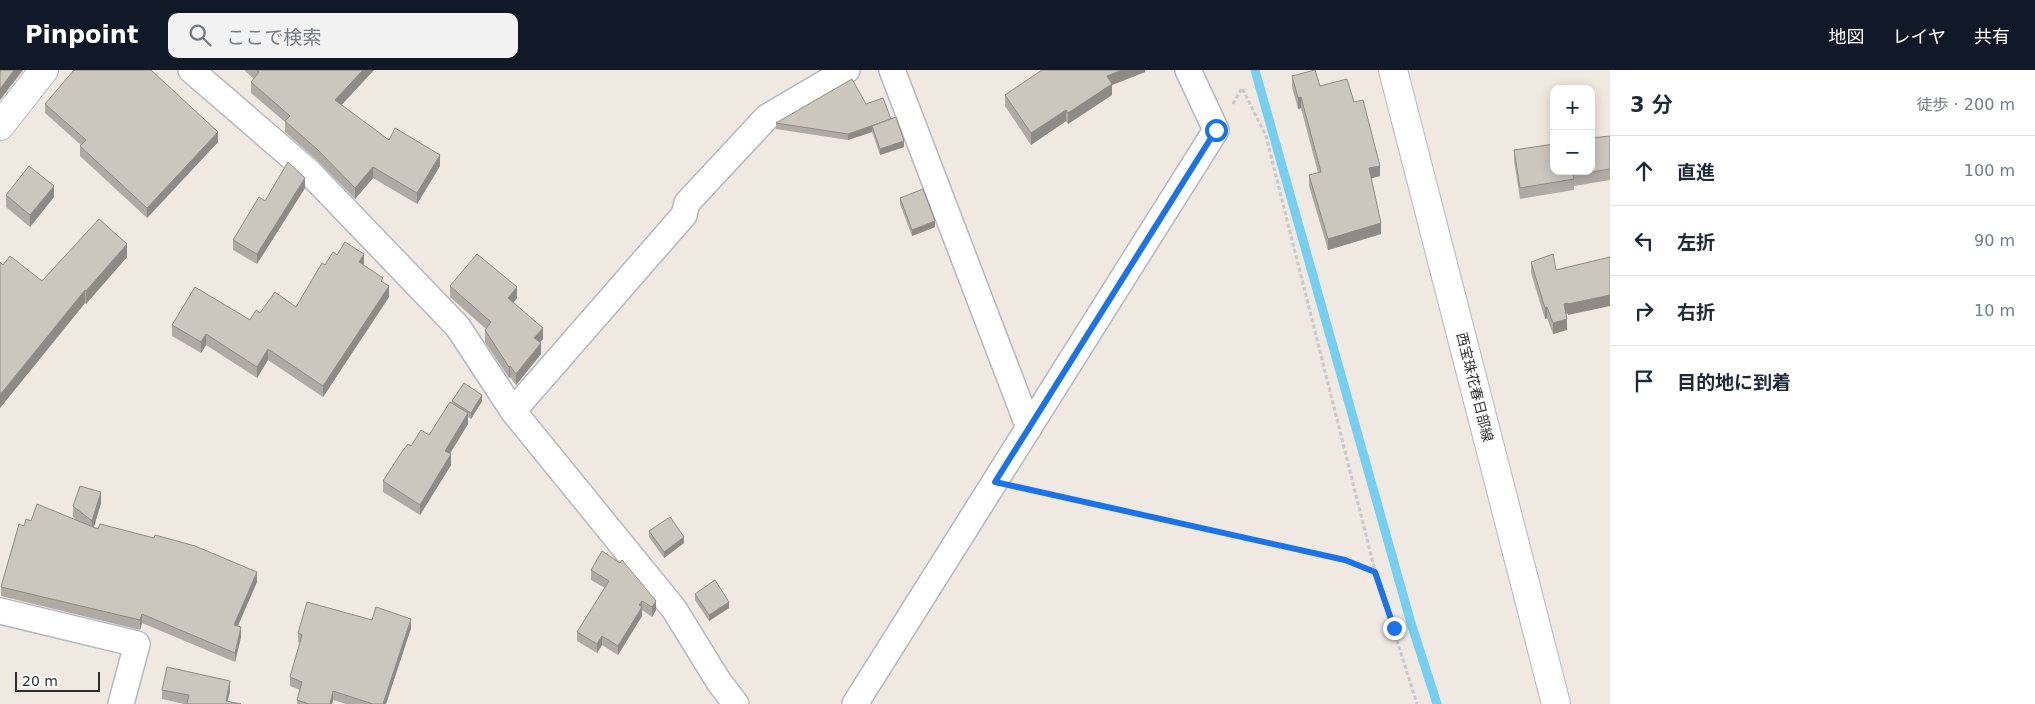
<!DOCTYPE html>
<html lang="ja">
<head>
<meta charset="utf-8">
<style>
  :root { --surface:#fff; --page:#f2f2f3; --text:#1f2937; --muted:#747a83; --line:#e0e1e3; --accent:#111827 }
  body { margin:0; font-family:"DejaVu Sans","Noto Sans JP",sans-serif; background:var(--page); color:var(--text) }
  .controls { position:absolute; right:15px; top:15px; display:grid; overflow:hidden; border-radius:10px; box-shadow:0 2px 12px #0003 }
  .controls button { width:45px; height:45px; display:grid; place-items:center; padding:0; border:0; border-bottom:1px solid var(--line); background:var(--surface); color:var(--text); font:25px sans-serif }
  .scale { position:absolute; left:15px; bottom:12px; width:85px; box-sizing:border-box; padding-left:5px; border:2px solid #2e2e2e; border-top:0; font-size:14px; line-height:18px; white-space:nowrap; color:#2e2e2e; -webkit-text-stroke:4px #fff; paint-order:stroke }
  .stop { position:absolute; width:15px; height:15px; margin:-11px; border:4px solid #1a73e8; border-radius:50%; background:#fff }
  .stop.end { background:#1a73e8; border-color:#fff; box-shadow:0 1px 5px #0008 }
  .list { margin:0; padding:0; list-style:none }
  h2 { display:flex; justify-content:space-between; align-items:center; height:65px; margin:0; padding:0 20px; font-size:21px }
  h2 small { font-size:16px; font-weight:400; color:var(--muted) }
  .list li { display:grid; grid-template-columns:32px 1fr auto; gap:15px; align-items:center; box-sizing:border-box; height:70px; padding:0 20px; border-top:1px solid var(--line) }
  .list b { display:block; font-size:19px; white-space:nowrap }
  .list em { font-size:16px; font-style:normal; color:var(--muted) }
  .icon { flex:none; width:28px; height:28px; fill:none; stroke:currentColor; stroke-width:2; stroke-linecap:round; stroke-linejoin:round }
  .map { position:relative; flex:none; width:1610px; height:634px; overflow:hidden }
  header { display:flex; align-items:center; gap:30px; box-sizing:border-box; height:70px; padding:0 25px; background:var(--accent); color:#fff }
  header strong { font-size:24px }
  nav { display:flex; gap:28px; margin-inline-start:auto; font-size:18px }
  .search { width:350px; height:45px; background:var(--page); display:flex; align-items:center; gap:12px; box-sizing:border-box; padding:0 18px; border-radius:10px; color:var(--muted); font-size:19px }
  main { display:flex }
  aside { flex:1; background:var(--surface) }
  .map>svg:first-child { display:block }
</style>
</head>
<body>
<header>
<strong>Pinpoint</strong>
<div class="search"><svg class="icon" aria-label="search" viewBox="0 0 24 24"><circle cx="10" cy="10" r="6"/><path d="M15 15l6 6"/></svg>ここで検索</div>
<nav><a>地図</a><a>レイヤ</a><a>共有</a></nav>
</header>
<main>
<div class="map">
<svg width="1610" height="634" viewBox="0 0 1610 634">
  <rect width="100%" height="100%" fill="#efe9e1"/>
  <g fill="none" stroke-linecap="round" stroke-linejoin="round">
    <polyline stroke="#75cff0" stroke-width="9" points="1255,0 1411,553 1437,634"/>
    <g stroke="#b4b7c1" stroke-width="28">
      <g id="minor">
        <polyline points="191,0 308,101 458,257 513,341 674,539 719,612 736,634"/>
        <polyline points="892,0 1029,358"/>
        <polyline points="513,341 684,145 687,133 767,47 847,0"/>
        <polyline points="0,541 137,574 121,634"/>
        <polyline points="855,634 1216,60 1188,0"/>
      </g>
    </g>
    <g stroke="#b4b7c1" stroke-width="30">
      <polyline id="tertiary" points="0,56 44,0"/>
    </g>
    <g stroke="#b4b7c1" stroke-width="30">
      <polyline id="secondary" points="1393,0 1556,634"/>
    </g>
    <g stroke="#c9c9c9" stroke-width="3" stroke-dasharray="4 2.5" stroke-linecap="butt">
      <polyline points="1233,34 1242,18 1266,66 1375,501"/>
      <polyline points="1022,418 1345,489 1375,501 1417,634"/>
    </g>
    <use href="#minor" stroke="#fff" stroke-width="25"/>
    <use href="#tertiary" stroke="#fff" stroke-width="28"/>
    <use href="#secondary" stroke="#fff" stroke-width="28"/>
  </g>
  <g fill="#afaba4">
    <polygon points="245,0 374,0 341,35 389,70 440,96 417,134 373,108 355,129 318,91 285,62 285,52 251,23 251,12 254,9 245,1"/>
    <polygon points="1145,0 1145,2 1112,15 1112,25 1068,54 1066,51 1031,75 1005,36 1005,25"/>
    <polygon points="1292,6 1320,16 1354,32 1380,106 1371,108 1381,164 1328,180 1309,116 1309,105 1318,103 1301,38 1298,39 1292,17"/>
    <polygon points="45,34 218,72 147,148 80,86 80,76 81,75 45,43"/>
    <polygon points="866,34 891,49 904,77 880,85 872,62 848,70 776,59 776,53"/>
    <polygon points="1610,66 1610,110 1574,116 1574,120 1520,129 1514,91 1514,80"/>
    <polygon points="305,118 257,194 233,180 233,170 265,131"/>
    <polygon points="6,125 54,127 30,157 6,137"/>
    <polygon points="900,128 935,157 912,166 900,134"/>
    <polygon points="337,185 364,195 383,212 389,227 323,327 268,290 257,308 206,275 201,283 172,266 172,255 250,250 260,243 296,237 325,195"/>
    <polygon points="127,187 86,234 85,233 0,338 0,192 3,195 42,211"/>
    <polygon points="1610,187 1568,245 1568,243 1566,244 1567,260 1553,264 1547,248 1545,249 1531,203 1531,192 1556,200"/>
    <polygon points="450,216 517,228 514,232 543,269 540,272 541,284 516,315 510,307 509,308 485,272 485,260 486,259 450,227"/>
    <polygon points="452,331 482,331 471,349 468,347 468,354 450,384 451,395 420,445 383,422 383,411 411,376 429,365 452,333"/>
    <polygon points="101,433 94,457 257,512 238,556 241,567 235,592 142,553 140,560 1,526 1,517 24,456 76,450 73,447 73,436"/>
    <polygon points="649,461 684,473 664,488 649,467"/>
    <polygon points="591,500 656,540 652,547 642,540 642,546 618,585 602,575 597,583 577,571 577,562 605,518 591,510"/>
    <polygon points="695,524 729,538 709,551 695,530"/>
    <polygon points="372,550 411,558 386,634 346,634 333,630 332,634 297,634 297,630 300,620 290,616 290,607 300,573 298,572 298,563"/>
    <polygon points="162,620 230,621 227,631 241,634 184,634 162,629"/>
  </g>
  <g fill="#8e8b86">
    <polygon points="14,0 23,0 0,30 0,19"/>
    <polygon points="363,0 374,0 335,42 335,30"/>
    <polygon points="1122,0 1145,0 1145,2 1112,15 1112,25 1068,54 1068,43 1107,6"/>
    <polygon points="1301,27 1301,38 1298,39 1298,28"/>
    <polygon points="1066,40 1066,51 1031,75 1031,63"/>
    <polygon points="891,49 872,56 872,62 848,70 848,64"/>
    <polygon points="218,62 218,72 147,148 147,138"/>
    <polygon points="904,71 904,77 880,85 880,79"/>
    <polygon points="440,85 440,96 417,134 417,123"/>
    <polygon points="1380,96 1380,106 1369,109 1369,98"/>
    <polygon points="373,97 373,108 355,129 355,118"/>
    <polygon points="305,108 305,118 257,194 257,184"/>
    <polygon points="54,116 54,127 30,157 30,145"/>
    <polygon points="935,151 935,157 912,166 912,160"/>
    <polygon points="1381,153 1381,164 1328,180 1328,169"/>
    <polygon points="127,174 127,187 86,234 86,221"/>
    <polygon points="364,184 364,195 359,192"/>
    <polygon points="389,216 389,227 323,327 323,316"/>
    <polygon points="517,217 517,228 508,239 508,228"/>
    <polygon points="85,220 85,233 0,338 0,325"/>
    <polygon points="1610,225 1610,236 1568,245 1568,234"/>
    <polygon points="1568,233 1568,243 1564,245 1564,234"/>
    <polygon points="1547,237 1547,248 1545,249 1545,238"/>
    <polygon points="1567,249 1567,260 1553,264 1553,253"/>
    <polygon points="543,258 543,269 534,279 534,268"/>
    <polygon points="206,264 206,275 201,283 201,272"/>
    <polygon points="541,273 541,284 516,315 516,304"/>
    <polygon points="268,279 268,290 257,308 257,297"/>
    <polygon points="510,296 510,307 509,308 509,297"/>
    <polygon points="482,325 482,331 471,349 471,343"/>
    <polygon points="468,343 468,354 445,391 445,381"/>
    <polygon points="451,384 451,395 420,445 420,435"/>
    <polygon points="101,422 101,433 92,463 92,451"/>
    <polygon points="684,467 684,473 664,488 664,482"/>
    <polygon points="257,502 257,512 234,564 234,555"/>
    <polygon points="642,531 642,546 618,585 618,576"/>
    <polygon points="656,531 656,540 652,547 652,537"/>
    <polygon points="729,532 729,538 709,551 709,545"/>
    <polygon points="142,544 142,553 140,560 140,550"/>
    <polygon points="411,549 411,558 386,634 383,634"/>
    <polygon points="241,557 241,567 235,592 235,583"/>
    <polygon points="602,566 602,575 597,583 597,574"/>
    <polygon points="230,611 230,621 227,634 226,631"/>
    <polygon points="333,621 333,630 332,634 330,634"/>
  </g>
  <g fill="#cbc7bf" stroke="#8e8b86">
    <polygon points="0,0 14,0 0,19"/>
    <polygon points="74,0 151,0 218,62 147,138 80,76 86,70 45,34"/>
    <polygon points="256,0 363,0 335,30 389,70 395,58 440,85 417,123 373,97 355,118 318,80 285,51 290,46 251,12 259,2"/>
    <polygon points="1042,0 1122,0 1107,6 1112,14 1068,43 1066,40 1031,63 1005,25"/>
    <polygon points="1315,0 1320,16 1347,9 1354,32 1363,30 1380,96 1369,98 1381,153 1328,169 1309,105 1321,102 1301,27 1298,28 1292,6"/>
    <polygon points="852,9 866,34 883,28 891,49 848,64 776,53"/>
    <polygon points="896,47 904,71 880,79 872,56"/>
    <polygon points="1610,66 1610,99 1573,105 1574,109 1520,118 1514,80 1554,74 1554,101 1591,101 1591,68"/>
    <polygon points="288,92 305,108 257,184 233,170 259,127 265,131"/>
    <polygon points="29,96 54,116 30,145 6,125"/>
    <polygon points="923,119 935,151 912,160 900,128"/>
    <polygon points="99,149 127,174 86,221 85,220 0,325 0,192 3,195 10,186 42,211"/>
    <polygon points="345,172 364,184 359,192 383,208 381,211 389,216 323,316 268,279 257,297 206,264 201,272 172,255 195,217 250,250 256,240 260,243 275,222 296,237 322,193 325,195 333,182 337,185"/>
    <polygon points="477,184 517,217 508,228 543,258 534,268 541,273 516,304 510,296 509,297 485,260 491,252 450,216"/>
    <polygon points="1553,184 1556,200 1610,187 1610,225 1568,234 1568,233 1564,234 1567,249 1553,253 1547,237 1545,238 1531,192"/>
    <polygon points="464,313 482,325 471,343 452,331"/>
    <polygon points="450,332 468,343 445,381 451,384 420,435 383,411 401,383 408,374 411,376 421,360 429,365"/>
    <polygon points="80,416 101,422 92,451 73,436"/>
    <polygon points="37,434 98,459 100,454 154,468 155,465 195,476 257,502 234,555 241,557 235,583 142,544 140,550 1,517 19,454 24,456 26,449 31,451"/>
    <polygon points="670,447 684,467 664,482 649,461"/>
    <polygon points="602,481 620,493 622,490 656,531 652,537 642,531 639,535 642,537 618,576 602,566 597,574 577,562 609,511 591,500"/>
    <polygon points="715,510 729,532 709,545 695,524"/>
    <polygon points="307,532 372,550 376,537 411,549 383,634 373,634 333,621 330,634 309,634 297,630 302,612 290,607 302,565 298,563"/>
    <polygon points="167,597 230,611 226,631 241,634 187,634 189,625 162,620"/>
  </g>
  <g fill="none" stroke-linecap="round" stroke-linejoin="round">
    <polyline stroke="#1a73e8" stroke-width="6" points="1216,60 995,412 1345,490 1375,502 1394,558"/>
  </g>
  <g text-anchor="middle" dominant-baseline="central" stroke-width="4" stroke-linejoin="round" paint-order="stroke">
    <g font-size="14" fill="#2e2e2e" stroke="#fff">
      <text transform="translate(1475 317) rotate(76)">西宝珠花春日部線</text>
    </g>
  </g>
</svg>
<div class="controls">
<button>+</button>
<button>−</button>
</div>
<div class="scale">20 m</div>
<div class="stop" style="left:1216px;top:60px"></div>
<div class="stop end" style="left:1394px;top:558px"></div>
</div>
<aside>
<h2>3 分<small>徒歩 · 200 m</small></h2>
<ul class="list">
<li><svg class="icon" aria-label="ahead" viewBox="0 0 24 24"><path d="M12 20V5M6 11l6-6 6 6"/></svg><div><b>直進</b></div><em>100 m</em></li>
<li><svg class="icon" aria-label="left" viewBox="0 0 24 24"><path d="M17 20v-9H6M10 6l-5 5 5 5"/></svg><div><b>左折</b></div><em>90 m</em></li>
<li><svg class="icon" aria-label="right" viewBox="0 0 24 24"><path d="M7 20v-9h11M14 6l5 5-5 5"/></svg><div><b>右折</b></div><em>10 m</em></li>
<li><svg class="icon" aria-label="arrive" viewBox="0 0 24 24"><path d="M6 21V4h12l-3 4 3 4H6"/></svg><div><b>目的地に到着</b></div></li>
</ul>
</aside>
</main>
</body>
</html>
